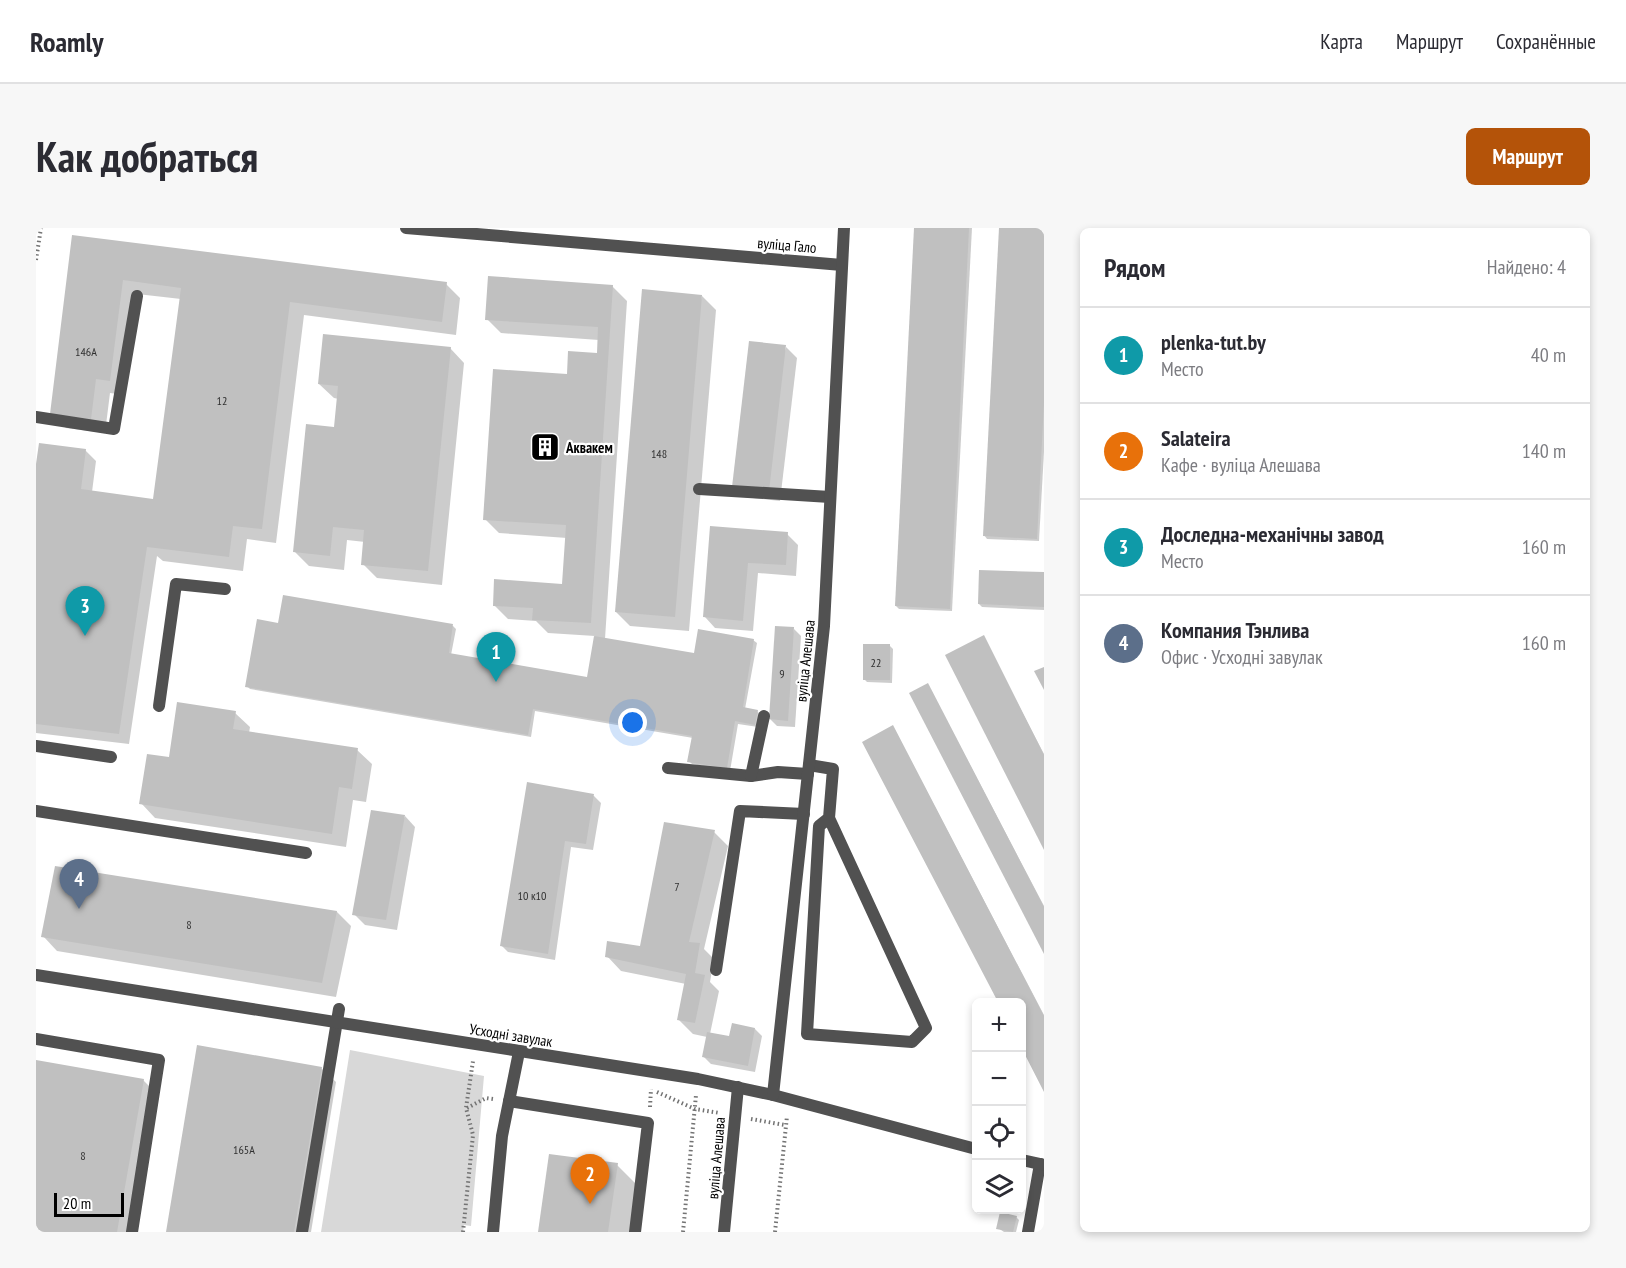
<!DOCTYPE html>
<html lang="ru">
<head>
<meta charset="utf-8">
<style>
  :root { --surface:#fff; --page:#f7f7f7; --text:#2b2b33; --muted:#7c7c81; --line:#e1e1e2; --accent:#b45309 }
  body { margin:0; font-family:"PT Sans Narrow",sans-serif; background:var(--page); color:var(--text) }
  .controls { position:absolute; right:18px; bottom:18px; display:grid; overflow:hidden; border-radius:9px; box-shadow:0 3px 9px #0003 }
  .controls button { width:54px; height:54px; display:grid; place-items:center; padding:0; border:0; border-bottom:2px solid var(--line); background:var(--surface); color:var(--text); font:30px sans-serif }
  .scale { position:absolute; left:18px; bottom:15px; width:70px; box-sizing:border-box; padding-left:6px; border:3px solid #000; border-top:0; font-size:16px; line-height:21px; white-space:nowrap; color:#000; -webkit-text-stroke:4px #fff; paint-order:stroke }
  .you { position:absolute; left:597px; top:495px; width:21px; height:21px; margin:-15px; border:4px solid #fff; border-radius:50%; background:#1a73e8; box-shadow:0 0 0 9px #1a73e833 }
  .badge { display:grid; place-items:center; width:39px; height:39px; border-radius:50%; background:var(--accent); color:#fff; font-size:20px; font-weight:700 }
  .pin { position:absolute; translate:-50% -50px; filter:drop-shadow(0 2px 3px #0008) }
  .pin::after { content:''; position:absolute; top:32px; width:21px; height:18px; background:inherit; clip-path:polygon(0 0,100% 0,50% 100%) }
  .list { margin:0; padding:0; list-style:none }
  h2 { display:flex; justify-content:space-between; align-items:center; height:78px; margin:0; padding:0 24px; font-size:26px }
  h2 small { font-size:20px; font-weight:400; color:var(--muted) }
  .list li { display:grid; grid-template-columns:39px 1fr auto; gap:18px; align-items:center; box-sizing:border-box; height:96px; padding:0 24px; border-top:2px solid var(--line) }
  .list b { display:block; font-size:22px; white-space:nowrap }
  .list p { margin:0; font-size:20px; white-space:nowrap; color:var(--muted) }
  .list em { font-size:20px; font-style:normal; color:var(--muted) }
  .icon { flex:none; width:33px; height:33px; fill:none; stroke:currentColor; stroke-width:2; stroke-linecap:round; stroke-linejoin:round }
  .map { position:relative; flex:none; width:1008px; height:1004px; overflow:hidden; border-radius:9px }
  header { display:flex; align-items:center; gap:36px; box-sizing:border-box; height:84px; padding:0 30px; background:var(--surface); border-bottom:2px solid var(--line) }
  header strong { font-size:28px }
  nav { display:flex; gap:33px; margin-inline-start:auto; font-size:21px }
  .intro { display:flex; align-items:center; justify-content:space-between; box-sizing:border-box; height:144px; padding:0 36px }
  h1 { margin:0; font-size:42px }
  .button { padding:15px 27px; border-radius:9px; background:var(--accent); color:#fff; font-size:21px; font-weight:700 }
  main { display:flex; gap:36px; padding:0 36px }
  aside { flex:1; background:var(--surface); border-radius:9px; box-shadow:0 3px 9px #0003 }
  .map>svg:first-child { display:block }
</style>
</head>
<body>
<header>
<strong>Roamly</strong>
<nav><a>Карта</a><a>Маршрут</a><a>Сохранённые</a></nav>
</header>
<div class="intro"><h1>Как добраться</h1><a class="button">Маршрут</a></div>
<main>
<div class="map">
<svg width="1008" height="1004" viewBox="0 0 1008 1004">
  <rect width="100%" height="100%" fill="#fff"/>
  <polygon fill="#d8d8d8" points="314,822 448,848 435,998 428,997 427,1004 285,1004"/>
  <g fill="#0003">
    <polygon points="880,0 936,0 916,383 863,381 860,378"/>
    <polygon points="965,0 1008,0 1008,224 1003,313 951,311 948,307"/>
    <polygon points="38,8 410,56 424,70 420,107 268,87 240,315 211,311 207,343 127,333 121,328 93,516 0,505 0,249 49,222 60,233 56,264 118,272 145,71 101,66 88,167 74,165 69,205 30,200 16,185"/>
    <polygon points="576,58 591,73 569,411 660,427 717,412 721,415 709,481 721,483 724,486 722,499 702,496 694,543 656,536 653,533 657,510 499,483 495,509 214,461 211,458 243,397 417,398 420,401 415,427 552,451 559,408 512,405 500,393 472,391 458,377 527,357 531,310 463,305 449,291 532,147 562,126 563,112 465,105 451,91"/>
    <polygon points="666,68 680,82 653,403 594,398 580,384"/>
    <polygon points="750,119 761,130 744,273 708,269"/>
    <polygon points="414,120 428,135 406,357 341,350 327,336 329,314 311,312 308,342 273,338 259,324 300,200 303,171 298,170 283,156"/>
    <polygon points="675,300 751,306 762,317 760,348 722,345 717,403 679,400 669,389"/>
    <polygon points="1008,346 1008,382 946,379 943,376"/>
    <polygon points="758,401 765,408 759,499 741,498 734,491"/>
    <polygon points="947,409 1008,526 1008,619"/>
    <polygon points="854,418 857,421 856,455 831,454 828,451"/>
    <polygon points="892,457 1008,678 1008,723"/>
    <polygon points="199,485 214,499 213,505 321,522 336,536 330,574 317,572 310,619 119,590 105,575 134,531"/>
    <polygon points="857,499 1008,787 1008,861 986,817 986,774 963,774 828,514"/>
    <polygon points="493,556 558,568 565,575 557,622 535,619 519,732 472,724 465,717"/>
    <polygon points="369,588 379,599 361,702 329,697 318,686"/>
    <polygon points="678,604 692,618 668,721 678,731 674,754 683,763 674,806 694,810 719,801 726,808 719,844 675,836 668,829 671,809 657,806 643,792 650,756 585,743 571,728 605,720"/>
    <polygon points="301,684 315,698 300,769 21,723 7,708"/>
    <polygon points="0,834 107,852 121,866 98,1004 0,1004"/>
    <polygon points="285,840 300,854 275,1004 132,1004"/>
    <polygon points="581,937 608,964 602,1004 504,1004"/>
    <polygon points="980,989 983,992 980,1004 968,1004 962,1000"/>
  </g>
  <g fill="#c0c0c0">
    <polygon points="878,0 933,0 914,381 859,378"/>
    <polygon points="963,0 1008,0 1008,174 1001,311 947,308"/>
    <polygon points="36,7 411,54 406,94 254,74 226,301 197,298 193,329 111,319 83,506 0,496 0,236 3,215 50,221 45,261 117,271 145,60 87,52 74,153 60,151 55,191 14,186"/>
    <polygon points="452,48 577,57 555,395 496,392 497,380 457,378 458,351 526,356 530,297 447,292 457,141 531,146 532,123 561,125 562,99 449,92"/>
    <polygon points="606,61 666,67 639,389 579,384"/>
    <polygon points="287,106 415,119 392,343 325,337 328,302 297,299 294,328 257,324 270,196 298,199 302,158 282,156"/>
    <polygon points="713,113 750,117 733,263 696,259"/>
    <polygon points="674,298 752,304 750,337 712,335 707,393 667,389"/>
    <polygon points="943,342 1008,344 1008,379 942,376"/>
    <polygon points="247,367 417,396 413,425 551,449 558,408 658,425 662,401 718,411 707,479 722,482 719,497 699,493 691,540 651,534 656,508 497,481 492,507 209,459 221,391 242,395"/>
    <polygon points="739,398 758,399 752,493 733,491"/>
    <polygon points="948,407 1008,527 1008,622 909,427"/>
    <rect x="827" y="416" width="27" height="36"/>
    <polygon points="1008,439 1008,462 998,443"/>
    <polygon points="892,455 1008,679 1008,726 873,465"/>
    <polygon points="141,474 200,483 197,501 322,520 316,561 303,559 296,606 103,576 111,526 133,529"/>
    <polygon points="857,497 1008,788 1008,864 986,821 986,774 962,774 826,514"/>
    <polygon points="491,554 558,566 550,616 529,613 512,726 464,718"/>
    <polygon points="335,582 369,587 350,692 316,687"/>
    <polygon points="628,594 679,602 653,714 664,715 659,745 669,747 659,795 641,792 650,746 569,729 571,713 604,718"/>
    <polygon points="19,638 301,683 286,755 5,709"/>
    <polygon points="696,795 719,800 712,838 666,829 671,804 693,808"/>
    <polygon points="161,817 286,839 258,1004 130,1004"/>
    <polygon points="0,832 108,851 81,1004 0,1004"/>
    <polygon points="513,926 582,935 572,1004 502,1004"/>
    <polygon points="964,984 981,988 977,1004 960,1001"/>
  </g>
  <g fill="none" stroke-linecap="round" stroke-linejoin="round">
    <g stroke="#737373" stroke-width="4" stroke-dasharray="1.5 3" stroke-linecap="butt">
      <polyline points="0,32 5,0"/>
      <polyline points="621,864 659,881 684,885"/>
      <polyline points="614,879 615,861"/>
      <polyline points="431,880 450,870 457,871"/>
      <polyline points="715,891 749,897"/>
      <polyline points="427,1004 437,907 430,880 437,833"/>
      <polyline points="647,1004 660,867"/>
      <polyline points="739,1004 751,888"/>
    </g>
    <g stroke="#515151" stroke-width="12">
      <polyline points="0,189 78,201 101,68"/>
      <polyline points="663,261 794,269"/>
      <polyline points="123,478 140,356 189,361"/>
      <polyline points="0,518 75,529"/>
      <polyline points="773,537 797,541 793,590 890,800 876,814 771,806 783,598 793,590"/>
      <polyline points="632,540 715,548 742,544 772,546"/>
      <polyline points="715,548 728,488"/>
      <polyline points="0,583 270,625"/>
      <polyline points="680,742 704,583 768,586"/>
      <polyline points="0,811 123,832 96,1004"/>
      <polyline points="473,873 612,895 599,1004"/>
      <polyline points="266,1004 303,781"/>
      <polyline points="457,1004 466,908 483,824"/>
      <polyline points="992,1004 1004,936"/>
    </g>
    <g stroke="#515151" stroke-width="12">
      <polyline points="370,0 806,37"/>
      <polyline points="0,747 662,851 737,867 940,921"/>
      <polyline points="737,867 788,398 808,0"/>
      <polyline points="986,932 1008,937"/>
      <polyline points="688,1004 702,859"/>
    </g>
  </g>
  <defs>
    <g id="building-square" transform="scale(1.5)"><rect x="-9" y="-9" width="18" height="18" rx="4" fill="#000" stroke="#fff"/><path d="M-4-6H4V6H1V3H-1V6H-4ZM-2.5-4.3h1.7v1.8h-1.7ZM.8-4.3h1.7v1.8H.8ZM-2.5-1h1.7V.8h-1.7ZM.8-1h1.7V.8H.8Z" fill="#fff"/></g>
  </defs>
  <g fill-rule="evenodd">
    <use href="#building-square" x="509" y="219"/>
  </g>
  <g text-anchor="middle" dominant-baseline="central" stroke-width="4.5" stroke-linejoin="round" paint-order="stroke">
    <g font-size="12" fill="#303030">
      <text x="50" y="123">146А</text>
      <text x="186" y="172">12</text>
      <text x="623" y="225">148</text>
      <text x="840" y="434">22</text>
      <text x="746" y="445">9</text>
      <text x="641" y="658">7</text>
      <text x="496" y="667">10 к10</text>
      <text x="153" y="696">8</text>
      <text x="208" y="921">165А</text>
      <text x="47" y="927">8</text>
    </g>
    <g font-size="15" fill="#000" stroke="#fff">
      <text transform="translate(751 17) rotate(5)">вуліца Гало</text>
      <text transform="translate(769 433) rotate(-84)">вуліца Алешава</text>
      <text transform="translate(475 807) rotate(9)">Усходні завулак</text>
      <text transform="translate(680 930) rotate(-85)">вуліца Алешава</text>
    </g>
    <g font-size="15" font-weight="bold" fill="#000" stroke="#fff" text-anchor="start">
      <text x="530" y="219">Аквакем</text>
    </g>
  </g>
</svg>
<div class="controls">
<button>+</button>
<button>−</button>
<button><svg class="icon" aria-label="locate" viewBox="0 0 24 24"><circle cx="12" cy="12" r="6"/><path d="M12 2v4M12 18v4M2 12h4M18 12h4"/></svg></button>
<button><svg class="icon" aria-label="layers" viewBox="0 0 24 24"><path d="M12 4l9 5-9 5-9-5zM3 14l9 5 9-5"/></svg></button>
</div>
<div class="scale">20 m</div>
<div class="you"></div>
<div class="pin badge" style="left:460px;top:454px;background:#0f9aa8">1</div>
<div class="pin badge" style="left:554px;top:976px;background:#e8710a">2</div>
<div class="pin badge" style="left:49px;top:408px;background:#0f9aa8">3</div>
<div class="pin badge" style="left:43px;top:681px;background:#5c6f8a">4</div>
</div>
<aside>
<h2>Рядом<small>Найдено: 4</small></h2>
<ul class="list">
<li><span class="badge" style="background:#0f9aa8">1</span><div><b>plenka-tut.by</b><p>Место</p></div><em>40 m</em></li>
<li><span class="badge" style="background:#e8710a">2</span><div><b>Salateira</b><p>Кафе · вуліца Алешава</p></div><em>140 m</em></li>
<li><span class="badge" style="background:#0f9aa8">3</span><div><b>Доследна-механічны завод</b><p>Место</p></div><em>160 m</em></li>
<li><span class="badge" style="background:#5c6f8a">4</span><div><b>Компания Тэнлива</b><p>Офис · Усходні завулак</p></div><em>160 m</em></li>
</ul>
</aside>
</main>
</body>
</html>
